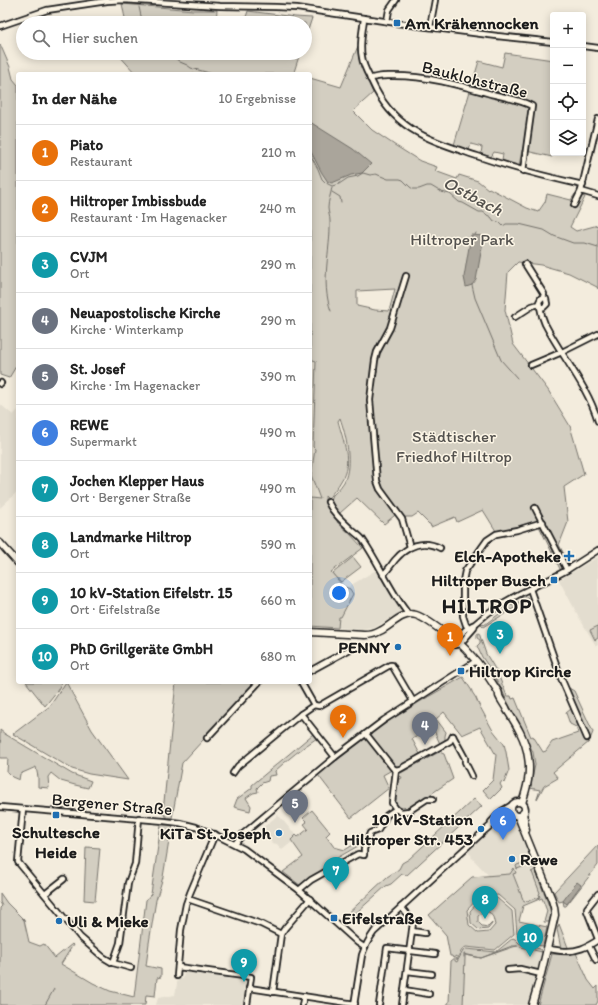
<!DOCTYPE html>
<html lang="de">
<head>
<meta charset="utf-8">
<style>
  :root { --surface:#fff; --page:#f6f6f6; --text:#222; --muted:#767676; --line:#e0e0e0; --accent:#1f6fb2 }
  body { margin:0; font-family:Itim,sans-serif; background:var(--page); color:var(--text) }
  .controls { position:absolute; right:12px; top:12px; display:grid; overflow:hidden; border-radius:4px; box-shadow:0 2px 10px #0003 }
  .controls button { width:36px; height:36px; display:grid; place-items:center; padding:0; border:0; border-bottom:1px solid var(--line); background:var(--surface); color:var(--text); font:20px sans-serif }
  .you { position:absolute; left:339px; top:593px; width:14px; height:14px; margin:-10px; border:3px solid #fff; border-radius:50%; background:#1a73e8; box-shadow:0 0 0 6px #1a73e833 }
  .badge { display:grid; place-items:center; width:26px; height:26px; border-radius:50%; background:var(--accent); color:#fff; font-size:13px; font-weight:700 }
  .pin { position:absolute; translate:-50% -33px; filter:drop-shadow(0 1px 2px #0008) }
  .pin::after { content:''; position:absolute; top:21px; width:14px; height:12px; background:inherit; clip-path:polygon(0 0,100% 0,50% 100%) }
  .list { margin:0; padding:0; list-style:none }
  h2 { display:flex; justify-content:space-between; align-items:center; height:52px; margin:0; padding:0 16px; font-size:17px }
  h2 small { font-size:13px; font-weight:400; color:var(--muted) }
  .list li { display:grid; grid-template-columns:26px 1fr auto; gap:12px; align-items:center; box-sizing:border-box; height:56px; padding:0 16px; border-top:1px solid var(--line) }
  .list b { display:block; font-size:15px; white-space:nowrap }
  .list p { margin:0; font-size:13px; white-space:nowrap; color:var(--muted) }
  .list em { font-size:13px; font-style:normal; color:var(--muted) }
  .icon { flex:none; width:22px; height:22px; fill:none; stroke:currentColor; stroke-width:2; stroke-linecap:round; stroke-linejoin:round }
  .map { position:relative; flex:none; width:598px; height:1005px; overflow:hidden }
  .search { position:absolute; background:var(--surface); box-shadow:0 2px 10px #0003; left:16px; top:16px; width:296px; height:44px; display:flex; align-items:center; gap:10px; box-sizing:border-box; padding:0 14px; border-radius:22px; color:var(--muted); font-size:15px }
  .panel { position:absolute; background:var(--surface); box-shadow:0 2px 10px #0003; left:16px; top:72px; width:296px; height:612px; border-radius:4px }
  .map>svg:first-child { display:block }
</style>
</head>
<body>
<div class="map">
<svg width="598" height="1005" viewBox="0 0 598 1005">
  <rect width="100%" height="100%" fill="#f3ecdd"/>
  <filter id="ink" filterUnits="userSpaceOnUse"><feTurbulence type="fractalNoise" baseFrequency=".025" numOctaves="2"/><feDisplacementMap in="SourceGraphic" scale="8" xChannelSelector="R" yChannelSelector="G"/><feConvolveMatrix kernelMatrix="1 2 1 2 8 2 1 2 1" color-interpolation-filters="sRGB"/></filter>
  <g filter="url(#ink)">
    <g fill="#e3ddcf">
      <polygon points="310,359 316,361 313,447 315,449 311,475 320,499 310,498"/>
      <polygon points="0,404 13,415 18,410 18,491 0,508"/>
      <polygon points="598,557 598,645 596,646 580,619 559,580"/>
      <polygon points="376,570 380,578 383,577 403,611 374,628 361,630 338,628 339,617 353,594 348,587"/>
      <polygon points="508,814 517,816 546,893 545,895 524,903 513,874 489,876 471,857 472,856 466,850 502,817"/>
      <polygon points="278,815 279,817 280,817 291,830 293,831 296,835 291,840 292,842 282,850 277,844 272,843 260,830"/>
      <polygon points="517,946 552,954 538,1005 463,1005 464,954 481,958 513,947"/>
      <polygon points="184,971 246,980 243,1004 245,1004 245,1005 156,1005 158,998 175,995 178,978 183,979"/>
    </g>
    <g fill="#d3cec1" stroke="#78756e" fill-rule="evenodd">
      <path d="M122,4L193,10H217L216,22L218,23H127C124,18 124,11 122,4Z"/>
      <polygon points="248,11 295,17 312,18 305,39 305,23 244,23"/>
      <polygon points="0,44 10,67 13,79 18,85 18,363 9,378 0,375"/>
      <path d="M359,45V59L362,67L373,93L353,111L372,130L396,146L420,161L437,167L435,171L457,179L459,175L478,181L488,189L489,188L527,208L538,212L545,202L547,194L571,200L575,194L585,197L570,227L576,231L598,225V289L597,287L569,273L541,265L518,262L508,272L505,310L513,344L548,390L570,426L584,474L564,487L568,522L559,545L570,565L561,571L537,522L526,526L496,531L483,510L457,522L455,517L431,527L430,524H429L418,513L412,517H406L404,518L398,511L394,516L384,524L357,498L340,513L339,515L328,501C333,494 340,489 344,482C353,464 346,435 340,418L338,421C343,440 353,463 341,481C338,487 332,493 328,499L325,496C325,507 331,512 338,520L337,522L350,534L363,548L331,572L343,586L350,589L353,594L341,617H339L338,628L310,626V498L320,499L311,475L315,449L313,447L316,361L310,359V78L341,87L358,46ZM395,289L389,311L375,310L357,306V291Z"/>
      <polygon points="117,53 300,53 294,72 298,74 136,74"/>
      <polygon points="505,53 553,60 553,152 552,157 522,150 519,166 502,160 503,154 494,152 491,157 481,154 482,147 471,144 469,150 454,145 479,61 502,67"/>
      <polygon points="353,557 361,567 341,582 333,573"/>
      <polygon points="524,596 527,597 529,599 483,627 481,625 483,624 484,625 506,609 505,607 510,604 512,606 522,600 521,598"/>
      <polygon points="598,626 598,638 595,640 590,630"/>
      <polygon points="479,633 486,654 497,672 507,696 511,696 512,699 515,698 531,737 533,736 543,752 546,751 552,742 578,733 576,727 570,724 566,713 571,709 565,690 569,688 574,691 593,732 589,742 553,772 558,778 544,786 537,799 540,790 530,788 535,765 533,752 493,673 482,657 477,646 480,643 480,640 477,638 477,634"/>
      <polygon points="463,677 472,691 472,692 476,698 478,703 492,729 504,744 506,752 509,770 504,783 502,781 500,784 502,788 491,799 483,790 493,780 496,755 480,727 462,735 444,712 436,719 446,732 445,736 445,740 440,744 433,728 412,739 420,754 383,775 389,788 351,818 318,775 375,730 421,701"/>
      <polygon points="26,682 62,682 57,691 45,706"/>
      <polygon points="66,682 92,730 128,780 89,774 72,769 13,734 50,706"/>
      <polygon points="176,682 256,682 182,763 172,818 167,818 165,815 162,814 164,802"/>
      <polygon points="0,730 5,734 72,774 91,781 88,788 75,785 61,781 51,773 48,777 49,788 38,787 38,777 36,767 20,774 19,780 12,777 7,772 8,758 0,758 0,743 2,742 0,740"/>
      <path d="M313,734L317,738C302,748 288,759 275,771L276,775L269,776L268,781L262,783L257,788L258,792L253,793L246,798L251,806L250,811L234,807L237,799L252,788V785Z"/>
      <path d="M439,752L444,754L453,779L410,808C388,815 396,790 397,778L401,779L402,777L398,776L399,774Z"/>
      <polygon points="474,799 482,806 407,875 402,874 391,884 386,886 347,921 344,917 387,877 399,869 402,863 409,859"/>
      <polygon points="312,810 330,832 326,836 334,847 345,850 356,843 360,834 362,834 358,846 337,858 340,861 315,875 301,886 283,872 303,857 291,840 296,835 298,837 308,829 304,824 307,822 303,818"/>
      <polygon points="161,825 173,825 170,835 163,877 156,900 149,943 146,966 161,969 161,977 157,978 155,996 146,995 145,1005 0,1005 0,908 2,906 0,902 0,893 7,903 24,920 29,942 40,946 44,944 55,958 72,944 73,945 61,964 93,983 110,991 134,997 146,900 151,894"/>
      <polygon points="598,845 598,865 566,906 564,906 563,901 559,902 554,892"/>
      <polygon points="86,847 100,848 95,901 84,900"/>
      <polygon points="531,860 533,867 530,868 528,865 517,869 516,866 517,865"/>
      <path d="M514,868L516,873L513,874L524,902L540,897L539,894L540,893L532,872H531L535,870L551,911V914L549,922H544L547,911L542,898L523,906L519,921L547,927L543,946L535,945L539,940L533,935L526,942L519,939L517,933L515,910L498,895L479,897L467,910L469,925L478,933L489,932L495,925L493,917L489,912H483L478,916V922L482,926L488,927L492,923V924L488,929L479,930L471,923L470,911L480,900L497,898L512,911L514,934L495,950L466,947C460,950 460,955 457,960L456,956L453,958L452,956H450L446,935L429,915L472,877L510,874Z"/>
      <polygon points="559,924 569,950 561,949 557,929"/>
      <polygon points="513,938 515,939 519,943 521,944 540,949 542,952 517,946 513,947 481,958 465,955 465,958 463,1005 447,1005 449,1002 451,961 455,958 455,961 457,962 463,951 466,949 496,952"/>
      <polygon points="576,953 588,980 595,989 598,986 598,1001 596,1005 538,1005 552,954 568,955"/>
    </g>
    <g fill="#aaa59b" stroke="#716e68">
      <polygon points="310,122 353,149 371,164 362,173 351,175 332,183 328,182 322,173 310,150"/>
      <polygon points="471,235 484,236 476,280 472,285 466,287 464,277"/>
      <polygon points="577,882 581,885 567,904 563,901"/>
    </g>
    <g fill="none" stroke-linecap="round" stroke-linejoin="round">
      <g stroke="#716e68" stroke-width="1">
        <polyline points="139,7 141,16 145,23"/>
        <polyline points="169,53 180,62 187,65 191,68 213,74"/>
        <polyline points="310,154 318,169 322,179 326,183 332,186 339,184 348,178 358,176 361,174 363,173 370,175 376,174 388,179 400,179 403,180 410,187 413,189 419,189 427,186 431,186 441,192 450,194 459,202 463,203 479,212 483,212 486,214 487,215 491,217 494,221 499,222 503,226 506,224 519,224 544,230 554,236 573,243 585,243 598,247"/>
        <polyline points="332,192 340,197 341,203"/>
        <polyline points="475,235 476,233"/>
        <polyline points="472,285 475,298 501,360 517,378"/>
        <path d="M331,311C320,281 331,251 330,221C330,216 328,212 328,208C328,201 331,194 332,187"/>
        <polyline points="464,957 464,954 481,958 512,946 517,946"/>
        <polyline points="45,1005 54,989"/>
      </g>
      <g stroke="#1c1c1c" stroke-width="8">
        <g id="minor">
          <path d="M364,18C363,30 359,45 362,57C363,66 368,74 372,82C394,131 431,140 477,156C512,168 547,177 583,185"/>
          <polyline points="387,21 389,10 396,0"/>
          <polyline points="0,26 47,10 107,1 123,0 220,6 276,7 297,8 397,23 497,36 553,42"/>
          <polyline points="430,27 435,0"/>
          <polyline points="583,46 598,48"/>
          <path d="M370,79C378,75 386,76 394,76C428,76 459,85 491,94C505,97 520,100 532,106L523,171"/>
          <polyline points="581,191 598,196"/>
          <polyline points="574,205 581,191 598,119"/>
          <polyline points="525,264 544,294 543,298"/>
          <polyline points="406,276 390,328 377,352 375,360 370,400 377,481 380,489 402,519 410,547"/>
          <path d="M540,308L544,307L547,304L546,299L543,298H541L539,302L542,316L545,324C562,357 587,385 598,421"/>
          <polyline points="515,317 532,306 539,304"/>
          <polyline points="531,365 562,352 598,334"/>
          <polyline points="0,384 1,383"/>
          <path d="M328,502C333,513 342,521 352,530C355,533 360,536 363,540C379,563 389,589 406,611L407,615"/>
          <polyline points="535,508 567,570"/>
          <path d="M383,575C388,570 391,565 395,560C407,546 423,539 440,548"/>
          <polyline points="530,589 561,678 587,738"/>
          <path d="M475,624L474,628L460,644L455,645C457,636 467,627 475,624L488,613L505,602L521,593L552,578L567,570L598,550"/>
          <polyline points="470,629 466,625 463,616 463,581 465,571 487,540 496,534 517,530 543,522"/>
          <polyline points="310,671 352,648"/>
          <polyline points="301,682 314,705"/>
          <polyline points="301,714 335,757"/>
          <polyline points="366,734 393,768 396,770"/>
          <polyline points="453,736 465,758 465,762 472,776"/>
          <polyline points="207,738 259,682"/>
          <polyline points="396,770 392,803 396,809 401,812 409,811 427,799 433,799"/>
          <polyline points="396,770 400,769 450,741 453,736"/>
          <polyline points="233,773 238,766 301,714 314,705 319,706 390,665 392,665 393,667 413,701"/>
          <polyline points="0,807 164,821 180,823 196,827 218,836 244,849 299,890 358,943 364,947"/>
          <polyline points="23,809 18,862 80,937 103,957 113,963 131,968"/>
          <polyline points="491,822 502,811 512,805"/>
          <polyline points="235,844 243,834 335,757 384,720 473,663"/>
          <polyline points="299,890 311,880 327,871 358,854 364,855 364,849 370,833 378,830 387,815 396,809"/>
          <polyline points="45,894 64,879"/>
          <polyline points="598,894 587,908 587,911 598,939"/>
          <polyline points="188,899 261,924 281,934"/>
          <polyline points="401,907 411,919 413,923 402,1005"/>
          <polyline points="412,931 425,933"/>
          <polyline points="589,946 596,960"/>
          <path d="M547,949C553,949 558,951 564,951C577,952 587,947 598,940"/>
          <polyline points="113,963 120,943 128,883 135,864 139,818"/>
          <polyline points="178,967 251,977 247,1005"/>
          <polyline points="508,970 520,969 541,974"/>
          <polyline points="407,971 432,974"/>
          <polyline points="177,976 181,930 186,904 190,893 215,834"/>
          <polyline points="249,988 355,1004"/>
          <polyline points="404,990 429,994"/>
          <polyline points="273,992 281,934 285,928 310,899"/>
          <polyline points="302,1005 304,996"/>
          <path d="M354,1005L362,955C365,946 369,939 374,932L482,833L504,814L512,812"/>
          <polyline points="379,1005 387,948 435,954"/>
        </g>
      </g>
      <g stroke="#1c1c1c" stroke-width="9">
        <g id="major">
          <polyline points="0,543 18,563"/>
          <path d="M310,632L365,635C370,635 375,634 380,631C391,626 402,611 416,615C426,618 442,631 451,638H454C471,653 486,672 497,690C499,692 499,694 499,696C501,701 505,705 507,710C516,724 526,740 528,757C531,773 527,788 522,803"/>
          <circle cx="518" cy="809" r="7"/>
          <polyline points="523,813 526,830"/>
          <polyline points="518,816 552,900 554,907 555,915 541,974 532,1005"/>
        </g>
      </g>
      <use href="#minor" stroke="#fcf5e5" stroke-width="4.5"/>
      <use href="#major" stroke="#fcf5e5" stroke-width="6"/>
    </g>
  </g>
  <g fill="#1f6fb2" stroke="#fcf5e5" stroke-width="1.5">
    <rect x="393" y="19" width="8" height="8" rx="2"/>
    <path d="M567 550h4v4h4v4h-4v4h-4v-4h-4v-4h4z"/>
    <rect x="550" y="576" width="8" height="8" rx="2"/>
    <circle cx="398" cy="647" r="4"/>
    <rect x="457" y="667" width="8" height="8" rx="2"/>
    <rect x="52" y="811" width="8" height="8" rx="2"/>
    <circle cx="481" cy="829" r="4"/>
    <circle cx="279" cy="833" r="4"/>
    <circle cx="512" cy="859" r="4"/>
    <rect x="330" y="914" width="8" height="8" rx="2"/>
    <circle cx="59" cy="921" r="4"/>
  </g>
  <g text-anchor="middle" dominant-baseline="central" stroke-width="3" stroke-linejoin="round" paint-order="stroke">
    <g font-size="17" font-weight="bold" fill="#1c1c1c" stroke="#fcf5e5" text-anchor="start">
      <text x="405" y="23">Am Krähennocken</text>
      <text x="561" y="556" text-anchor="end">Elch-Apotheke</text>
      <text x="546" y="580" text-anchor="end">Hiltroper Busch</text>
      <text x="390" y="647" text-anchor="end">PENNY</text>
      <text x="469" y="671">Hiltrop Kirche</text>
      <text x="473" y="819" text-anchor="end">10 kV-Station<tspan x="473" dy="20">Hiltroper Str. 453</tspan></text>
      <text x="56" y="832" text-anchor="middle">Schultesche<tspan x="56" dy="20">Heide</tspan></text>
      <text x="271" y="833" text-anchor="end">KiTa St. Joseph</text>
      <text x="520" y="859">Rewe</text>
      <text x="342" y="918">Eifelstraße</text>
      <text x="67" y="921">Uli &amp; Mieke</text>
    </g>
    <g font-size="17" fill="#1c1c1c" stroke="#fcf5e5">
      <text transform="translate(475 79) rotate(14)">Bauklohstraße</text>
      <text transform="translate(112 804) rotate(5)">Bergener Straße</text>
    </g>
    <g font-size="17" fill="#53514e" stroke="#fcf5e5">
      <text x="462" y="239">Hiltroper Park</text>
      <text x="454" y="436">Städtischer<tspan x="454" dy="20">Friedhof Hiltrop</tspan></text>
    </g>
    <g font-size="18" font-style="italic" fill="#55534f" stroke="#fcf5e5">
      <text transform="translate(473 196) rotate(28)">Ostbach</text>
    </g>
    <g font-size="21" font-weight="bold" letter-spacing="1" fill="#1c1c1c" stroke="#fcf5e5">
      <text x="487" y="605">HILTROP</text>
    </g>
  </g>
</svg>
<div class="controls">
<button>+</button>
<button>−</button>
<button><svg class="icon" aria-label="locate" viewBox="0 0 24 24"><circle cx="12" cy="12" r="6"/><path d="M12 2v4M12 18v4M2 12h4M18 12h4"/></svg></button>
<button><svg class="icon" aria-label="layers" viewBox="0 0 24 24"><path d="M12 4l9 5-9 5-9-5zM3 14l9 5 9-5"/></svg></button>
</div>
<div class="you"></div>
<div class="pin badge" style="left:450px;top:656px;background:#e8710a">1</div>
<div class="pin badge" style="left:343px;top:738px;background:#e8710a">2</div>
<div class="pin badge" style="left:500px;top:654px;background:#0f9aa8">3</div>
<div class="pin badge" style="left:425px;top:745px;background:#6b7280">4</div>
<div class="pin badge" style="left:295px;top:823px;background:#6b7280">5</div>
<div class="pin badge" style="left:503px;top:840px;background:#3f7fe0">6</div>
<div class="pin badge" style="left:336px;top:890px;background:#0f9aa8">7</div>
<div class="pin badge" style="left:485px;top:919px;background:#0f9aa8">8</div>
<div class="pin badge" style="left:244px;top:982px;background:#0f9aa8">9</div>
<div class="pin badge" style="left:530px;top:957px;background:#0f9aa8">10</div>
<div class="search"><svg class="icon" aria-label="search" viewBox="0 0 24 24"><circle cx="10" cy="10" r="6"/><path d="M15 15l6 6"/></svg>Hier suchen</div>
<section class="panel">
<h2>In der Nähe<small>10 Ergebnisse</small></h2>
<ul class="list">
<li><span class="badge" style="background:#e8710a">1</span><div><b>Piato</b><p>Restaurant</p></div><em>210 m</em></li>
<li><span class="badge" style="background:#e8710a">2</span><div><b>Hiltroper Imbissbude</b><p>Restaurant · Im Hagenacker</p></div><em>240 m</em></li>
<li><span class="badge" style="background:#0f9aa8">3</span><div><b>CVJM</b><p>Ort</p></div><em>290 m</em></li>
<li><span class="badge" style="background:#6b7280">4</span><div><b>Neuapostolische Kirche</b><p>Kirche · Winterkamp</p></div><em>290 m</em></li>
<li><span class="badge" style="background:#6b7280">5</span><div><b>St. Josef</b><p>Kirche · Im Hagenacker</p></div><em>390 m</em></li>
<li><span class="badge" style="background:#3f7fe0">6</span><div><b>REWE</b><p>Supermarkt</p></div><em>490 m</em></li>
<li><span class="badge" style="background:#0f9aa8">7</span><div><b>Jochen Klepper Haus</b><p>Ort · Bergener Straße</p></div><em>490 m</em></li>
<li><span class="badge" style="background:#0f9aa8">8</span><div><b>Landmarke Hiltrop</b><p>Ort</p></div><em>590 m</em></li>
<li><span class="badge" style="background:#0f9aa8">9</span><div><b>10 kV-Station Eifelstr. 15</b><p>Ort · Eifelstraße</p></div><em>660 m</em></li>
<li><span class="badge" style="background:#0f9aa8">10</span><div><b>PhD Grillgeräte GmbH</b><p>Ort</p></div><em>680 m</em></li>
</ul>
</section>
</div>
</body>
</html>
